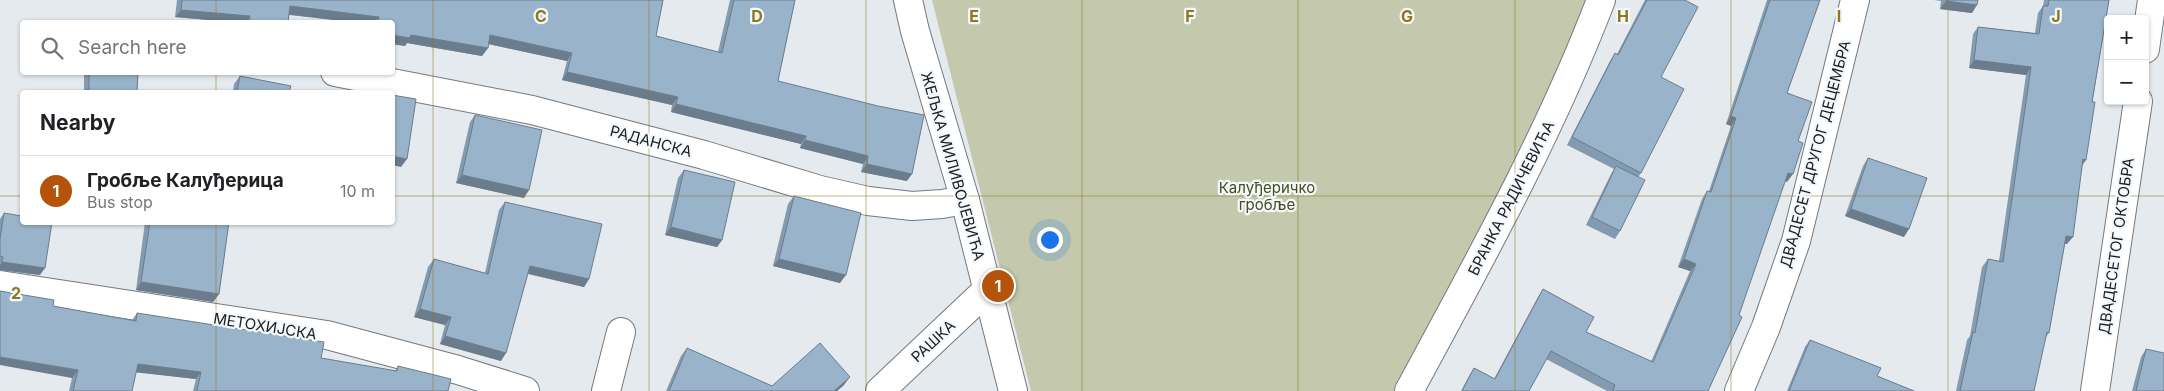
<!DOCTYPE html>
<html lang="en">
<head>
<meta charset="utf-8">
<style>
  :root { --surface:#fff; --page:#f6f6f6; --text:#202124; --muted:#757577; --line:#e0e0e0; --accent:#b45309 }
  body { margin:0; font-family:Inter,sans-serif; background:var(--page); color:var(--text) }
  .controls { position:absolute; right:15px; top:15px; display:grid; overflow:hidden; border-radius:5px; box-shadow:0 1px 4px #0004 }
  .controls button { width:45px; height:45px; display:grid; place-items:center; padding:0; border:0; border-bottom:1px solid var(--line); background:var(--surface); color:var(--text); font:25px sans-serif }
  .you { position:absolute; left:1049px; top:239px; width:18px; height:18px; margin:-12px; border:4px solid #fff; border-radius:50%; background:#1a73e8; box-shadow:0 0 0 8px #1a73e833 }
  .badge { display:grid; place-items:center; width:32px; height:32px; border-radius:50%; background:var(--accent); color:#fff; font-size:16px; font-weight:700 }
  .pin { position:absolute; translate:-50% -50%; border:2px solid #fff; box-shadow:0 1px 5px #0006 }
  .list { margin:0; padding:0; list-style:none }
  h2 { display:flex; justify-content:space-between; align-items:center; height:65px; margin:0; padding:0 20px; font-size:21px }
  h2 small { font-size:16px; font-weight:400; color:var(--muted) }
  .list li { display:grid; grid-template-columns:32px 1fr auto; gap:15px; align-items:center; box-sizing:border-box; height:70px; padding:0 20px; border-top:1px solid var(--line) }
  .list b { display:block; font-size:19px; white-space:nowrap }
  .list p { margin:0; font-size:16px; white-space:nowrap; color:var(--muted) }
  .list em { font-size:16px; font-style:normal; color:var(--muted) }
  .icon { flex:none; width:28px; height:28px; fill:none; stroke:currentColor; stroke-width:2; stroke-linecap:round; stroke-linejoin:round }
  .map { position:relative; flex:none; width:2164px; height:391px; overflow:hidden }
  .search { position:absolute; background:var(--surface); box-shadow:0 1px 4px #0004; left:20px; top:20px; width:375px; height:55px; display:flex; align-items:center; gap:12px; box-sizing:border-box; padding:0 18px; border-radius:5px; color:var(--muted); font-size:19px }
  .panel { position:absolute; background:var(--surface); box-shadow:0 1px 4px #0004; left:20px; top:90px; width:375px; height:135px; border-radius:5px }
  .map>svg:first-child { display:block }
</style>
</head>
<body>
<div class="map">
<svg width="2164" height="391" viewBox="0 0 2164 391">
  <rect width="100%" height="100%" fill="#e5eaef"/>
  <polygon fill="#c4c8ad" points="932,0 1601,0 1402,391 1031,391"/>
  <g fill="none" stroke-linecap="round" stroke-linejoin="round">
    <g stroke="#75797e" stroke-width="30">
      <g id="minor">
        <polyline points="908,0 915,31 965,200 1013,391"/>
        <polyline points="2145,49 2152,0"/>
        <polyline points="335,72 532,110 704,155 820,190 868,201 912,206 942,204 965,200"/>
        <polyline points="0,285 327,335 458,370 525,391"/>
        <polyline points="606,391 621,332"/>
        <polyline points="880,391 987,290"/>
        <path d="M1409,391C1478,263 1549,136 1601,0"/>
        <polyline points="1739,391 1766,327 1796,241 1855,0"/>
        <polyline points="2095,391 2138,101"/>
      </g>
    </g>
    <use href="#minor" stroke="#fff" stroke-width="28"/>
  </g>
  <g fill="#849aae">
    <polygon points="177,0 663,0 656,36 718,52 730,0 795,0 778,81 907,181 861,172 863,164 800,148 801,144 671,112 672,105 562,80 567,61 488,44 488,48 482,56 407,43 405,46 392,44 392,22 352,22 289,15 288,22 231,22 175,17"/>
    <polygon points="1645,0 1685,0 1661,77 1641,173 1638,177 1620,231 1615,239 1586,225 1611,174 1614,169 1567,145 1610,61 1615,53 1617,54"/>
    <polygon points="1767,0 1820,0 1787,93 1798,141 1787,182 1785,181 1708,391 1607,391 1546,359 1529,391 1461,391 1469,376 1474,368 1494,379 1538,297 1543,289 1586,332 1651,362 1690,271 1678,267 1702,199 1707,191 1709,191 1731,126 1726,124"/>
    <polygon points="1934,0 1978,0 1972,13 1940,9 1941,1"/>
    <polygon points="2044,0 2109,0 2082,166 2067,244 2065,244 2049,333 2045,338 2034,391 1956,391 1967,340 1970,336 1982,267 1988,259 1999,261 2026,75 1969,68 1973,34 1978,27 2035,33 2038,13 2043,6"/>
    <polygon points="84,72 138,72 137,92 84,92"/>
    <polygon points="240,76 289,92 233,92 234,84"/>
    <polygon points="475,115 524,198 456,183 470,122"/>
    <polygon points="1868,158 1904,237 1845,216 1863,166"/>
    <polygon points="684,170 722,240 717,247 665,235 678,178"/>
    <polygon points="794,196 840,283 773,266 788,204"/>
    <polygon points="505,202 589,279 584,287 528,274 501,361 440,344 445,325 414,317 428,267 434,259 485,273 499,210"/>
    <polygon points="4,213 40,275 0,270 0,219"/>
    <polygon points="145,222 229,222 219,294 213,302 136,290"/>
    <polygon points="53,306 132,320 137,313 321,358 395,371 398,366 448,391 193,391 196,379 136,372 132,391 69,391 72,378"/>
    <polygon points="1810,340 1877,376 1914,391 1787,391 1805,347"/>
    <polygon points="687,348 772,386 844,385 837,391 666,391 681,356"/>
    <polygon points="2146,349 2164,391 2132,391 2141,357"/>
  </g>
  <g fill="#6b7d8d">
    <polygon points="1946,1 1977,5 1972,13 1940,9"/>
    <polygon points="290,6 379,17 375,22 352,22 284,14"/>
    <polygon points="181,10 250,16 246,22 231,22 175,17"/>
    <polygon points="392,35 411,35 488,48 482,56 407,43 405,46 392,44"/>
    <polygon points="490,35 572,53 567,61 484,43"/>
    <polygon points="1974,60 2031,67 2026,75 1969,68"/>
    <polygon points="567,72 678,97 672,105 562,80"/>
    <polygon points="676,104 806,136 801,144 671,112"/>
    <polygon points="1731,116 1736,118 1731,126 1726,124"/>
    <polygon points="805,140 868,156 863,164 800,148"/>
    <polygon points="392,156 407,159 401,167 392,165"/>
    <polygon points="2083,159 2086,160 2081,167"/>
    <polygon points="867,164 912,174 907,181 861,172"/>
    <polygon points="1788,173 1793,174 1787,182 1783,180"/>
    <polygon points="462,175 529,190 524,198 456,183"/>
    <polygon points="1851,209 1909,229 1904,237 1845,216"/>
    <polygon points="671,227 722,240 717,247 665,235"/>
    <polygon points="2066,236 2073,237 2067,244 2061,244"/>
    <polygon points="779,259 846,275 840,283 773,266"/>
    <polygon points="1684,259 1696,264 1690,271 1678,267"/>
    <polygon points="2,262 45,268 40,275 0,270 0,265"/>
    <polygon points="530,266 589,279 584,287 525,273"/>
    <polygon points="141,282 219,294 213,302 136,290"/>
    <polygon points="420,309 451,317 445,325 414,317"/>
    <polygon points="445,336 506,353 501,361 440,344"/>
    <polygon points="0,357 78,370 72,378 0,365"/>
    <polygon points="138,364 201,372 196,379 133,372"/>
    <polygon points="850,377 844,385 837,391 834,391"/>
  </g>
  <g fill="#99b3ca" stroke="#6b7d8d">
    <polygon points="182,0 663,0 656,36 722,53 734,0 795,0 778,81 878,106 924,115 912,174 867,164 868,156 805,140 806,136 676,104 678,97 567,72 572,53 490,35 488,48 411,35 410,38 392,35 392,22 378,22 379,17 290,6 288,22 249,22 250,16 181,10"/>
    <polygon points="1647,0 1685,0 1698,7 1661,77 1684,89 1641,173 1572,137 1615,53 1618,55"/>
    <polygon points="1770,0 1820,0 1787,93 1812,102 1798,141 1803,143 1793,174 1788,173 1739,315 1742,317 1708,391 1613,391 1615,385 1551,351 1529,391 1462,391 1474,368 1495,379 1543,289 1594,317 1586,332 1653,362 1696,264 1684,259 1707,191 1711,192 1736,118 1731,116"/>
    <polygon points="1946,0 1978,0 1977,5 1946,1"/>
    <polygon points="2049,0 2109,0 2092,102 2095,102 2086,160 2083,159 2073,237 2066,236 2049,333 2047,332 2034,391 1960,391 1973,332 1975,333 1988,259 2003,262 2031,67 1974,60 1978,27 2039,34 2043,6 2048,6"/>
    <polygon points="89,72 138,72 137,92 89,92"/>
    <polygon points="240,76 291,86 289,92 237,92"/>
    <polygon points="392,95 416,99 407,159 392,156"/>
    <polygon points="475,115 542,130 529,190 462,175"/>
    <polygon points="1868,158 1927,178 1909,229 1851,209"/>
    <polygon points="1616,166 1645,180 1620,231 1592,217"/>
    <polygon points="684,170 735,182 722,240 671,227"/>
    <polygon points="794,196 861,213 846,275 779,259"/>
    <polygon points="505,202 602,224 589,279 530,266 506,353 445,336 451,317 420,309 434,259 488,274"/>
    <polygon points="4,213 22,216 22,222 52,222 45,268 2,262 3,257 0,256 0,239"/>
    <polygon points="150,222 229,222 219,294 141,282"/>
    <polygon points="0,291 54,300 53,306 136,321 137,313 324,342 321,358 397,371 398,366 451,379 448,391 197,391 201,372 138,364 132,391 73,391 78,370 0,357"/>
    <polygon points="1810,340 1881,368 1877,376 1914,391 1789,391"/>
    <polygon points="820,343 850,377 834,391 669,391 687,348 772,386"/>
    <polygon points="2146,349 2164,353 2164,391 2136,391"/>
  </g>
  <path fill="none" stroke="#8d781d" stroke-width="1" stroke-opacity="0.55" d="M216,0V22M433,0V391M649,0V391M866,0V391M1082,0V391M1298,0V391M1515,0V391M1731,0V391M1948,0V391M216,72V92M0,196H22M392,196H2164M216,222V391"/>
  <g text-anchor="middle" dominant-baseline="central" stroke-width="4.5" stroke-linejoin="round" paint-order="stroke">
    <g font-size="15" fill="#1c1d1f" stroke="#f2f8fc">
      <text transform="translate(651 141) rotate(15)">РАДАНСКА</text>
      <text transform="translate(1815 154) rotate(-75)">ДВАДЕСЕТ ДРУГОГ ДЕЦЕМБРА</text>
      <text transform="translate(953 166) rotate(74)">ЖЕЉКА МИЛИВОЈЕВИЋА</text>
      <text transform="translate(1511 198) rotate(-63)">БРАНКА РАДИЧЕВИЋА</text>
      <text transform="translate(2116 246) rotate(-82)">ДВАДЕСЕТОГ ОКТОБРА</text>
      <text transform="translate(265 326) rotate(9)">МЕТОХИЈСКА</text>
      <text transform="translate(933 341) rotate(-43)">РАШКА</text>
    </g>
    <g font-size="15" fill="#484d19" stroke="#f2f8fc">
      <text x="1267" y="187">Калуђеричко<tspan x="1267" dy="17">гробље</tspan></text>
    </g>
  </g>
  <g font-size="16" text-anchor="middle" font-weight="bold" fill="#8d781d" stroke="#f2f8fc" stroke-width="4.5" stroke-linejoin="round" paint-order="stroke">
    <text x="541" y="22">C</text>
    <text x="757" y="22">D</text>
    <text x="974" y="22">E</text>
    <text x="1190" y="22">F</text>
    <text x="1407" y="22">G</text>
    <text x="1623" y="22">H</text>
    <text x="1839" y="22">I</text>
    <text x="2056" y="22">J</text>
    <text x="16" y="299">2</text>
  </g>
</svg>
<div class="controls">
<button>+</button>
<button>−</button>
</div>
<div class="you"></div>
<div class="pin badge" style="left:998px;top:286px">1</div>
<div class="search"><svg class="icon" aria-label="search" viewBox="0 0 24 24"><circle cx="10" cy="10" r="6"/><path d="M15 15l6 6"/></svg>Search here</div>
<section class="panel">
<h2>Nearby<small></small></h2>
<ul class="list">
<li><span class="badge">1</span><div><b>Гробље Калуђерица</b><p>Bus stop</p></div><em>10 m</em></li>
</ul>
</section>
</div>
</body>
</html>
